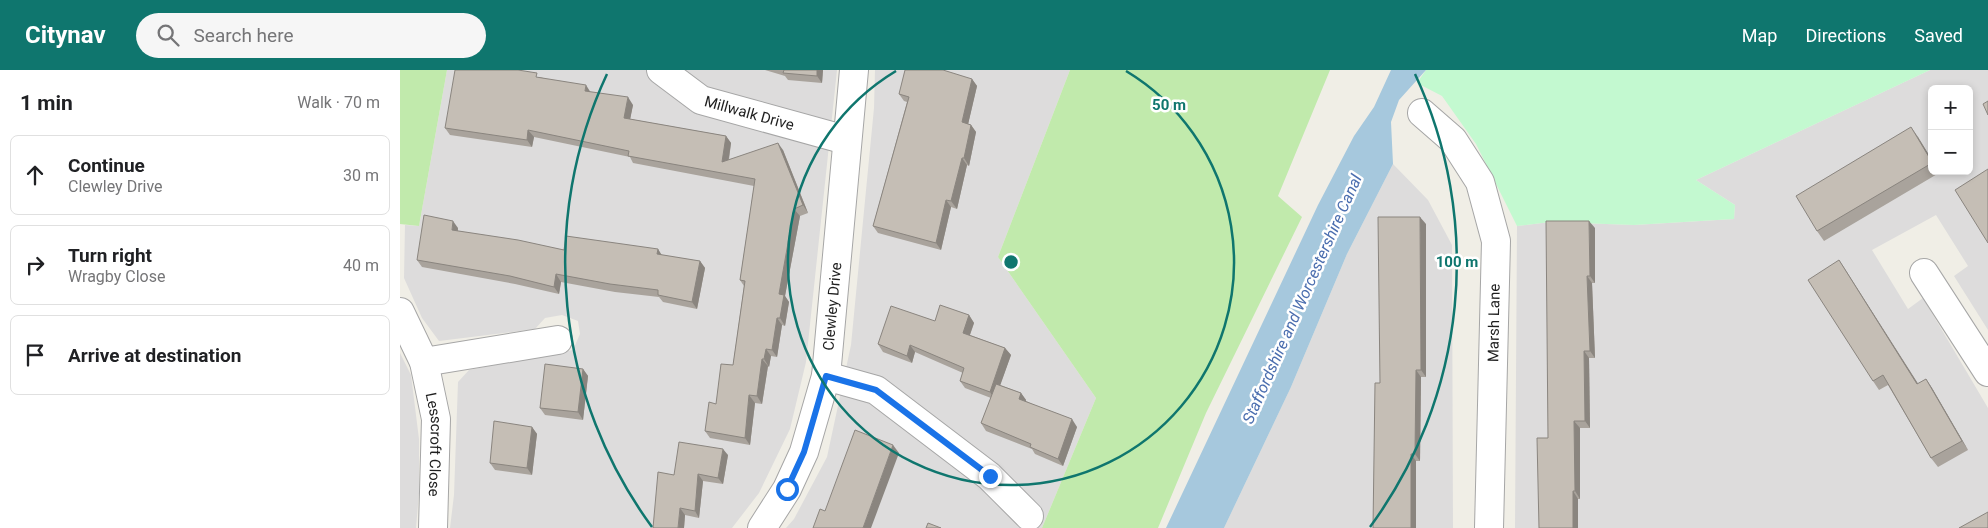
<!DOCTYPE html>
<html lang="en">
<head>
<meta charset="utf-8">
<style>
  :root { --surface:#fff; --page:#f6f6f6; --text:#202124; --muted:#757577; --line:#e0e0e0; --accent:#0f766e }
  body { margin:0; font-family:Roboto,sans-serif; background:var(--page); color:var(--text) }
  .controls { position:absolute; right:15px; top:15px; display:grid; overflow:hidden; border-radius:8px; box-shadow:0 2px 8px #0003 }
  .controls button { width:45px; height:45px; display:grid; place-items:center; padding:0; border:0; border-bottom:1px solid var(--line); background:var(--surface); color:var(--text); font:25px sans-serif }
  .stop { position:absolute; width:15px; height:15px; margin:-11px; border:4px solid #1a73e8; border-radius:50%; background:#fff }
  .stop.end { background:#1a73e8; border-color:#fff; box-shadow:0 1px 5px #0008 }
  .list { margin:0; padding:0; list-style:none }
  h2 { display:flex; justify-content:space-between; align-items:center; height:65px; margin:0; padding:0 20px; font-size:21px }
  h2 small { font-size:16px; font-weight:400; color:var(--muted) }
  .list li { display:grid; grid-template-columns:32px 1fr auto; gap:15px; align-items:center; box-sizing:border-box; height:80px; margin:0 10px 10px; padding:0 10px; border:1px solid var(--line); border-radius:8px }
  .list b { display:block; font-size:19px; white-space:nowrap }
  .list p { margin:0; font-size:16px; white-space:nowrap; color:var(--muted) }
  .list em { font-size:16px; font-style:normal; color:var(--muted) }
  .icon { flex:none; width:28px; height:28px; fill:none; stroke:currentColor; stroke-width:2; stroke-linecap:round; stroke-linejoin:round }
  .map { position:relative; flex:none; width:1588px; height:458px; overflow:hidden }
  header { display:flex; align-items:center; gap:30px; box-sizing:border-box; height:70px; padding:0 25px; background:var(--accent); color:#fff }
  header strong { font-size:24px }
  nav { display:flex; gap:28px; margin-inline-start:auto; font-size:18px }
  .search { width:350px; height:45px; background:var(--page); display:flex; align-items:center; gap:12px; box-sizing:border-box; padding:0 18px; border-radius:28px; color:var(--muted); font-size:19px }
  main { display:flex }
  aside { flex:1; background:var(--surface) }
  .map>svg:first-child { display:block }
</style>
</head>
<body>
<header>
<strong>Citynav</strong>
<div class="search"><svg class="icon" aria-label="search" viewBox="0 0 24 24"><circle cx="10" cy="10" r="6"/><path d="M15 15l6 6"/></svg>Search here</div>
<nav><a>Map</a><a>Directions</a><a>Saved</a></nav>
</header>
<main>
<aside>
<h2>1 min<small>Walk · 70 m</small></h2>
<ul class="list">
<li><svg class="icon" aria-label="ahead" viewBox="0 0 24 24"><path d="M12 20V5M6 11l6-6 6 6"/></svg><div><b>Continue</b><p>Clewley Drive</p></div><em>30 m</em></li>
<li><svg class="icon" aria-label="right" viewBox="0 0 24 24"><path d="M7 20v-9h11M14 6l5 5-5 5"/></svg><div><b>Turn right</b><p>Wragby Close</p></div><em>40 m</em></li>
<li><svg class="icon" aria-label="arrive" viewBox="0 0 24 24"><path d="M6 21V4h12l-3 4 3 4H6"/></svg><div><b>Arrive at destination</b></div></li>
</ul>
</aside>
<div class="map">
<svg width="1588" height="458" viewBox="0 0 1588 458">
  <rect width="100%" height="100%" fill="#f0eee6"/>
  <g fill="#dddcdc" fill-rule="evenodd">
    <polygon points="47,0 437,0 406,292 390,359 359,423 332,458 50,458 54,425 58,312 69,300 173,280 180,264 178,251 162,245 145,248 135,259 39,271 22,248 4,208 5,155 19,156"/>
    <polygon points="475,0 670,0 598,187 696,328 642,458 386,458 394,449 427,387 451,275 474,38"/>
    <path d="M1530,0H1588V260L1554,206L1568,196L1536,145L1472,180L1508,239L1523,228L1588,338V458H1115L1117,156L1150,152L1234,155L1334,149L1335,135L1296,110ZM1532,19H1569V101H1532Z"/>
    <polygon points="993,94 1028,130 1052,175 1053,458 824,458 891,317 947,184"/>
    <polygon points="0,283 11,305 19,369 19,423 16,458 0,458"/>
  </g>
  <g fill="#c1eaac">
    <polygon points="0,0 47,0 19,156 0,154"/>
    <polygon points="670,0 930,0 878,126 902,147 806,343 758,458 642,458 696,328 598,187"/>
  </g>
  <polygon fill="#c3f9d0" points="1026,0 1530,0 1296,110 1335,135 1334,149 1234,155 1150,152 1117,156 1076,74 1042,26 1017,13"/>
  <polygon fill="#a6c8dd" points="991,0 1026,0 999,30 991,52 993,94 947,184 891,317 824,458 766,458 918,135 954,66 974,37"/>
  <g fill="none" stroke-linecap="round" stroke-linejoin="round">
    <g stroke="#a6a6a6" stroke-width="30">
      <g id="minor">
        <path id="s1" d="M261,0L301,30L446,70"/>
        <polyline points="1022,43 1053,70 1080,112 1096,171 1089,458"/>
        <polyline points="1524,203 1588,302"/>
        <path id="s2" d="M0,242L24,292L36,349L33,458"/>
        <polyline points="24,292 158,270"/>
        <polyline points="426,306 476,320 589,406 629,446"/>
        <path id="s3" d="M362,458L387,419L404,382L426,306L454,0"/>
      </g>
    </g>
    <use href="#minor" stroke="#fff" stroke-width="28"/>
  </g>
  <g fill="#a9a39c">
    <polygon points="365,0 423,0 422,13 388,10 385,6"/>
    <polygon points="140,7 233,35 230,49 326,66 331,73 329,90 383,80 408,143 400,146 385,226 389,232 385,256 382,255 377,287 371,286 369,297 368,296 362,334 355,333 350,375 310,368 305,361 333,295 344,216 340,210 354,116 233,93 230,87 134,67 132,77 50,65 45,58"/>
    <polygon points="572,9 577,16 568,54 571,55 576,62 569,96 567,95 557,139 551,137 541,180 478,163 473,156 507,32 504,31 499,24"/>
    <polygon points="1518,67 1532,90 1532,101 1538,101 1539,103 1424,171 1417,161"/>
    <polygon points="1026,154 1026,307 1021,307 1020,391 1016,391 1016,458 980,313"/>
    <polygon points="58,158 58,161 164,180 258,179 261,185 300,191 305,198 297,239 263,232 259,227 215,222 161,212 159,224 115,214 22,197 17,190"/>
    <polygon points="1195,158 1195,213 1192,213 1195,288 1189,288 1190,358 1180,358 1180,429 1178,429 1178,458 1139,458 1148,368"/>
    <polygon points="1439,190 1518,314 1526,309 1532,318 1568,380 1538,397 1531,388 1488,315 1479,320 1473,311"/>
    <polygon points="569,245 574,253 570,265 605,278 611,285 600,315 621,323 626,330 626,331 677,357 663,396 635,384 632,379 586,361 581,353 591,328 565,318 560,311 563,303 515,282 512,293 483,282 478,274 535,251"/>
    <polygon points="183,299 188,306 183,350 145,345 140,338"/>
    <polygon points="132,357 137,364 132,405 95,400 90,393"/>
    <polygon points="328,385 323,414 303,411 299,448 285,445 284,458 274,405"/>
  </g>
  <g fill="#8a857f">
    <polygon points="417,0 423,0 422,13 417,6"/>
    <polygon points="572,9 577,16 567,59 562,52"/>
    <polygon points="186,15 191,23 185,21"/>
    <polygon points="228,27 233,35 229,55 224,48"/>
    <polygon points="571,55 576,62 569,96 564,88"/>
    <polygon points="1511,57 1518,67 1532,90 1532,92"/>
    <polygon points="128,60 134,67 132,77 127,70"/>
    <polygon points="326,66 331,73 327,100 322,92"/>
    <polygon points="378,73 383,80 408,143 403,135"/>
    <polygon points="562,88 567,95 557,139 551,131"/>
    <polygon points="546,130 551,137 541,180 536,173"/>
    <polygon points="394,139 400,146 385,226 389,232 385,256 380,248 379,224"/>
    <polygon points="1020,147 1026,154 1026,307 1021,300"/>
    <polygon points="53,151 58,158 57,167 52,160"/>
    <polygon points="1189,151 1195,158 1195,213 1190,206"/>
    <polygon points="258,179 263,187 257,184"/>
    <polygon points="1439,190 1445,199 1524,323 1517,314"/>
    <polygon points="300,191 305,198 297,239 292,232"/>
    <polygon points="156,204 161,212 159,224 154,217"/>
    <polygon points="1187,206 1192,213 1195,288 1190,281"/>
    <polygon points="569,245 574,253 568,270 563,263"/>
    <polygon points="377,248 382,255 377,287 372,280"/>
    <polygon points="510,275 515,282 512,293 507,286"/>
    <polygon points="605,278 611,285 595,330 590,322"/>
    <polygon points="366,279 371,286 369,297 364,289"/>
    <polygon points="1184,281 1189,288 1190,358 1185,351"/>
    <polygon points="362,289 368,296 362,334 357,326"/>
    <polygon points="183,299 188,306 183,350 178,342"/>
    <polygon points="1016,300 1021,307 1020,391 1015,384"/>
    <polygon points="1526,309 1532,318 1568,380 1562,371"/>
    <polygon points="621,323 626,330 624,336 619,329"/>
    <polygon points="349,325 355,333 350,375 345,368"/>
    <polygon points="672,349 677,357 663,396 658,389"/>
    <polygon points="1174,351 1180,358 1180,429 1175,421"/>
    <polygon points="132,357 137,364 132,405 127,398"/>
    <polygon points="493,375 499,383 471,458 463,458"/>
    <polygon points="323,379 328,385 323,414 318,408"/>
    <polygon points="1011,384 1016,391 1016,458 1011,458"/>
    <polygon points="298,404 303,411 299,448 295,441"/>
    <polygon points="1173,421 1178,429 1178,458 1173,458"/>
    <polygon points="280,438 285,445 284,458 278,458"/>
  </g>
  <g fill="#c5beb5" stroke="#8a857f">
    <polygon points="55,0 118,0 137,3 136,7 186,15 185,21 228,27 224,48 326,66 322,92 378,73 403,135 394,139 379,224 384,225 380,248 377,248 372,280 366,279 364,289 362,289 357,326 349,325 345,368 305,361 309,332 316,334 321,294 333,295 345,211 340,210 355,109 228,86 229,81 128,60 127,70 45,58"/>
    <polygon points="384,0 417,0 417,6 383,3"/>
    <polygon points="505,0 543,0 572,9 562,52 571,55 564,88 562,88 551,131 546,130 536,173 473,156 509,27 499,24"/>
    <polygon points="1588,31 1588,45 1583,34"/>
    <polygon points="1511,57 1532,92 1532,93 1417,161 1396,126"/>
    <polygon points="1588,99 1588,173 1555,120"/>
    <polygon points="24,145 53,151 52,160 118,170 164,180 166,166 258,179 257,184 300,191 292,232 258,225 258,220 210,214 156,204 154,217 110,206 17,190"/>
    <polygon points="978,147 1020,147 1021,300 1016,300 1015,384 1011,384 1011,458 973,458 975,313 980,313"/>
    <polygon points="1146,151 1189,151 1190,206 1187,206 1190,281 1184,281 1185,351 1174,351 1175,421 1173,421 1173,458 1139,458 1137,368 1148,368"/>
    <polygon points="1439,190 1517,314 1526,309 1562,371 1531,388 1483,305 1473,311 1408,210"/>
    <polygon points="540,235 569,245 563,263 605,278 590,322 560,311 564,298 510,275 507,286 478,274 491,236 535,251"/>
    <polygon points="145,294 183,299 178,342 140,338"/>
    <polygon points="596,314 621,323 619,329 672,349 658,389 630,377 631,374 581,353"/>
    <polygon points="94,351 132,357 127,398 90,393"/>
    <polygon points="455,360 493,375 463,458 413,458 420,439 425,441"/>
    <polygon points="279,372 323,379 318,408 298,404 295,441 280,438 278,458 253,458 258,402 274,405"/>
    <polygon points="1588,442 1588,458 1559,458"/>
    <polygon points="528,453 541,458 526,458"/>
  </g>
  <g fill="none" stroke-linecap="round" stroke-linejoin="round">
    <polyline stroke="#1a73e8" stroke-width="6" points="387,419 404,382 426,306 476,320 590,406"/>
  </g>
  <g fill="none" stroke="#0f766e" stroke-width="2.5">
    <path d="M726 1A223 223 0 1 1 496 1"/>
    <path d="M252 457A446 446 0 0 1 207 4M1015 4A446 446 0 0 1 970 457"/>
  </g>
  <g text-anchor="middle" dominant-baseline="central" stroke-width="5" stroke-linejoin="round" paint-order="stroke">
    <g font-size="15" fill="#1f1f1f" stroke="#fff">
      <text stroke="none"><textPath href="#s1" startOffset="100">Millwalk Drive</textPath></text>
      <text stroke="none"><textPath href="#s3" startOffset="236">Clewley Drive</textPath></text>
      <text transform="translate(1094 253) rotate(-89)">Marsh Lane</text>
      <text stroke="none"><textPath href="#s2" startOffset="139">Lesscroft Close</textPath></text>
    </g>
    <g font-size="16" font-style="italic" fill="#4b6eaf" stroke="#fff">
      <text transform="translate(902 229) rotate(-66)">Staffordshire and Worcestershire Canal</text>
    </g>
  </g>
  <circle cx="611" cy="192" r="8" fill="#0f766e" stroke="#fff" stroke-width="2.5"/>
  <g font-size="15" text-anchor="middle" font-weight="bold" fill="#0f766e" stroke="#fff" stroke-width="5" stroke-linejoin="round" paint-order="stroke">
    <text x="769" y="40">50 m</text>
    <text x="1057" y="197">100 m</text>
  </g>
</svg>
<div class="controls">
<button>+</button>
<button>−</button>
</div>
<div class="stop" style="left:387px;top:419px"></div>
<div class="stop end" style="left:590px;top:406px"></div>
</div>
</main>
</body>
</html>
